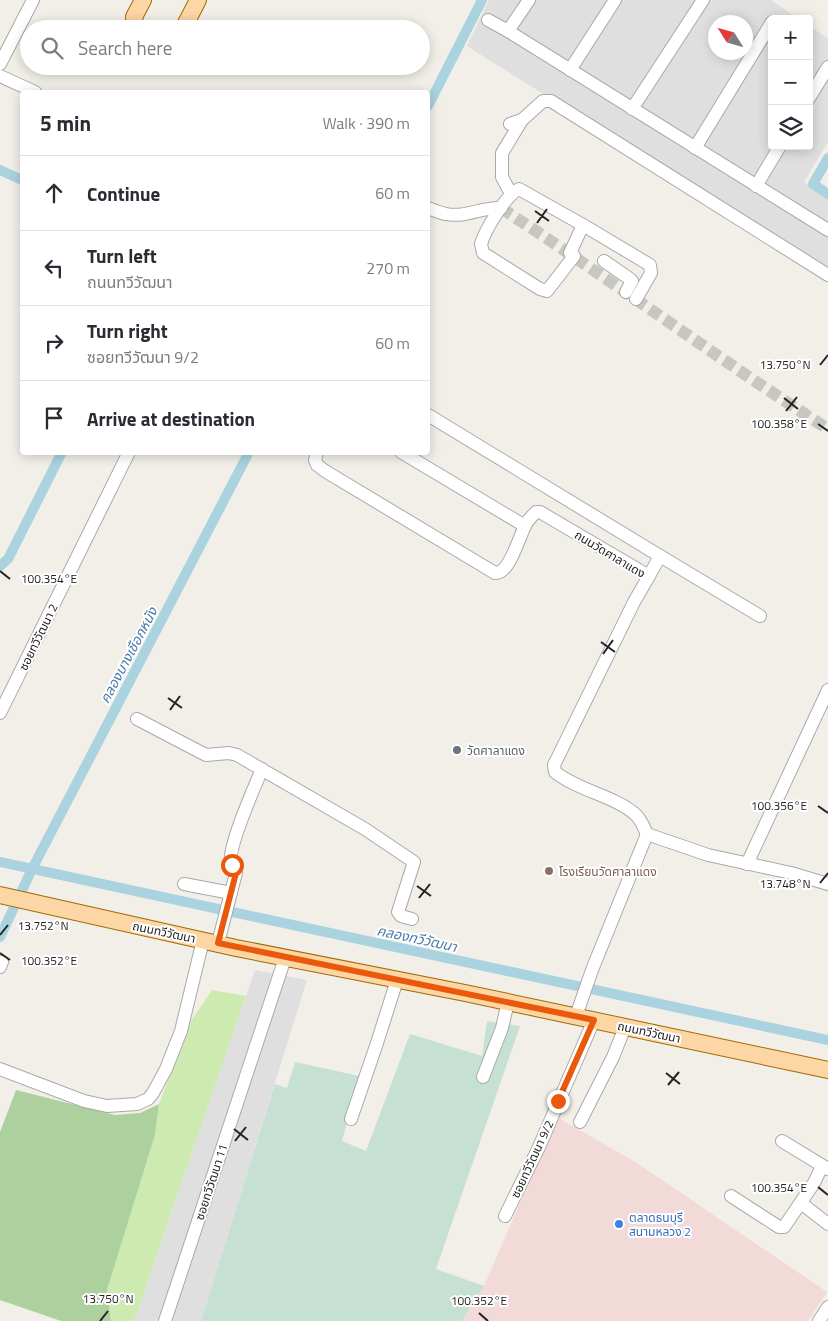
<!DOCTYPE html>
<html lang="en">
<head>
<meta charset="utf-8">
<style>
  :root { --surface:#fff; --page:#f2f2f3; --text:#2b2b33; --muted:#7c7c81; --line:#e1e1e2 }
  body { margin:0; font-family:"Titillium Web","Noto Sans Thai",sans-serif; background:var(--page); color:var(--text) }
  .controls { position:absolute; right:15px; top:15px; display:grid; overflow:hidden; border-radius:5px; box-shadow:0 2px 12px #0003 }
  .controls button { width:45px; height:45px; display:grid; place-items:center; padding:0; border:0; border-bottom:1px solid var(--line); background:var(--surface); color:var(--text); font:25px sans-serif }
  .compass { position:absolute; left:708px; top:15px; width:45px; height:45px; border-radius:50%; background:var(--surface); box-shadow:0 2px 12px #0003; rotate:307deg }
  .stop { position:absolute; width:15px; height:15px; margin:-11px; border:4px solid #ea580c; border-radius:50%; background:#fff }
  .stop.end { background:#ea580c; border-color:#fff; box-shadow:0 1px 5px #0008 }
  .list { margin:0; padding:0; list-style:none }
  h2 { display:flex; justify-content:space-between; align-items:center; height:65px; margin:0; padding:0 20px; font-size:21px }
  h2 small { font-size:16px; font-weight:400; color:var(--muted) }
  .list li { display:grid; grid-template-columns:32px 1fr auto; gap:15px; align-items:center; box-sizing:border-box; height:75px; padding:0 20px; border-top:1px solid var(--line) }
  .list b { display:block; font-size:19px; white-space:nowrap }
  .list p { margin:0; font-size:16px; white-space:nowrap; color:var(--muted) }
  .list em { font-size:16px; font-style:normal; color:var(--muted) }
  .icon { flex:none; width:28px; height:28px; fill:none; stroke:currentColor; stroke-width:2; stroke-linecap:round; stroke-linejoin:round }
  .map { position:relative; flex:none; width:828px; height:1321px; overflow:hidden }
  .search { position:absolute; background:var(--surface); box-shadow:0 2px 12px #0003; left:20px; top:20px; width:410px; height:55px; display:flex; align-items:center; gap:12px; box-sizing:border-box; padding:0 18px; border-radius:28px; color:var(--muted); font-size:19px }
  .panel { position:absolute; background:var(--surface); box-shadow:0 2px 12px #0003; left:20px; top:90px; width:410px; height:365px; border-radius:5px }
  .map>svg:first-child { display:block }
</style>
</head>
<body>
<div class="map">
<svg width="828" height="1321" viewBox="0 0 828 1321">
  <rect width="100%" height="100%" fill="#f2efe9"/>
  <g fill="#e0dfdf" fill-rule="evenodd">
    <path d="M489,0H771L799,19H772V146H809V26L828,38V142L804,182L828,197V273L467,46ZM716,22H746V52H716Z"/>
    <polygon points="255,970 307,980 201,1321 134,1321"/>
  </g>
  <polygon fill="#f2dad9" points="557,1117 637,1163 827,1292 808,1321 462,1321 484,1286"/>
  <polygon fill="#cdebb0" points="212,990 246,996 134,1321 111,1321 107,1290 155,1135 159,1104 191,1021"/>
  <polygon fill="#add19e" points="16,1090 115,1115 140,1113 159,1104 155,1135 107,1290 111,1321 61,1321 0,1300 0,1132"/>
  <polygon fill="#c6e0d4" points="487,1021 520,1026 436,1269 484,1286 462,1321 201,1321 275,1084 287,1088 295,1062 359,1076 342,1141 366,1151 410,1034 482,1056"/>
  <g fill="none" stroke-linecap="round" stroke-linejoin="round">
    <g stroke="#aad3df" stroke-width="10">
      <polyline points="428,106 482,0"/>
      <polyline points="828,158 813,184 828,194"/>
      <polyline points="0,170 22,180"/>
      <polyline points="0,566 8,559 62,452"/>
      <polyline points="0,862 828,1040"/>
      <polyline points="0,937 32,869 249,452"/>
    </g>
    <path stroke="#c8c6c1" stroke-width="12" stroke-dasharray="12 6" stroke-linecap="butt" d="M501,208C611,280 717,358 828,429"/>
    <g stroke="#a9a9a9" stroke-width="14">
      <g id="minor">
        <polyline points="529,0 508,31 828,230"/>
        <polyline points="488,20 508,31"/>
        <polyline points="0,64 33,0"/>
        <polyline points="570,70 615,0"/>
        <polyline points="0,76 35,92"/>
        <polyline points="809,98 828,67"/>
        <polyline points="632,109 703,0"/>
        <polyline points="510,124 522,120 543,101 551,101 828,275"/>
        <polyline points="695,148 772,22"/>
        <polyline points="756,186 780,146"/>
        <polyline points="511,194 502,177 502,153 522,120"/>
        <path d="M428,208C433,210 440,213 446,214C465,218 482,207 501,208"/>
        <polyline points="583,225 650,265 651,273 636,299"/>
        <path d="M570,253L583,225L519,189C506,195 485,230 481,244L483,253L540,289L547,291L574,256"/>
        <polyline points="604,261 630,279 632,281 626,292"/>
        <polyline points="428,415 660,556 649,576"/>
        <path d="M317,452L315,460L317,465L325,471L495,573C510,574 519,536 526,524C528,520 532,516 536,512H540L649,576L634,602L554,765L555,772C579,791 612,795 635,814C641,819 644,828 647,834L708,855L791,873L828,884"/>
        <polyline points="401,452 525,526"/>
        <polyline points="660,556 760,616"/>
        <polyline points="0,713 129,452"/>
        <polyline points="137,719 206,755 229,753 237,755 365,829 414,862 398,912 401,916 412,919"/>
        <polyline points="747,864 828,690"/>
        <polyline points="184,884 231,893"/>
        <path d="M218,943L236,873C235,869 232,866 231,862C228,846 255,786 262,769"/>
        <polyline points="0,967 2,962"/>
        <polyline points="576,1016 592,970 647,834"/>
        <polyline points="0,1069 84,1101 107,1106 137,1104 148,1099 153,1093 166,1069 181,1031 203,940"/>
        <polyline points="483,1077 502,1028 508,1002"/>
        <polyline points="351,1119 377,1043 397,980"/>
        <polyline points="580,1122 613,1057 625,1027"/>
        <polyline points="782,1141 828,1169"/>
        <polyline points="731,1196 779,1227 784,1227 814,1183 822,1166"/>
        <polyline points="801,1203 828,1224"/>
        <polyline points="505,1216 539,1147 594,1020"/>
        <polyline points="165,1321 285,958"/>
        <polyline points="819,1321 828,1307"/>
      </g>
    </g>
    <g stroke="#a06b00" stroke-width="18">
      <g id="major">
        <polyline points="136,29 134,17 143,0"/>
        <polyline points="183,29 198,0"/>
        <polyline points="0,895 236,948 465,993 828,1070"/>
      </g>
    </g>
    <use href="#minor" stroke="#fff" stroke-width="12"/>
    <use href="#major" stroke="#fcd6a4" stroke-width="16"/>
  </g>
  <g fill="none" stroke-linecap="round" stroke-linejoin="round">
    <polyline stroke="#ea580c" stroke-width="6" points="232,865 236,873 218,943 594,1020 558,1101"/>
  </g>
  <path fill="none" stroke="#222" stroke-width="2" d="M535,211L549,221M537,223L547,209M820,365L828,355M784,398L798,409M786,411L797,397M818,424L828,431M0,571L10,579M601,642L615,652M603,654L613,640M168,698L182,708M170,710L180,696M818,806L828,813M820,883L828,873M417,886L431,896M419,898L430,884M0,935L8,925M0,953L10,960M666,1073L680,1084M668,1085L679,1072M234,1129L248,1140M235,1141L246,1127M818,1187L828,1195M479,1313L488,1321M100,1321L108,1311"/>
  <circle fill="#6b7280" stroke="#fff" stroke-width="2" cx="457" cy="750" r="5"/>
  <circle fill="#8d6e63" stroke="#fff" stroke-width="2" cx="549" cy="871" r="5"/>
  <circle fill="#3f7fe0" stroke="#fff" stroke-width="2" cx="619" cy="1224" r="5"/>
  <g text-anchor="middle" dominant-baseline="central" stroke-width="4" stroke-linejoin="round" paint-order="stroke">
    <g font-size="12" fill="#222" stroke="#fff">
      <text transform="translate(610 554) rotate(31)">ถนนวัดศาลาแดง</text>
      <text transform="translate(38 637) rotate(-64)">ซอยทวีวัฒนา 2</text>
      <text transform="translate(164 932) rotate(12)">ถนนทวีวัฒนา</text>
      <text transform="translate(649 1032) rotate(12)">ถนนทวีวัฒนา</text>
      <text transform="translate(532 1159) rotate(-65)">ซอยทวีวัฒนา 9/2</text>
      <text transform="translate(211 1182) rotate(-72)">ซอยทวีวัฒนา 11</text>
    </g>
    <g font-size="12" fill="#5b616d" stroke="#fff" text-anchor="start">
      <text x="467" y="750">วัดศาลาแดง</text>
    </g>
    <g font-size="12" fill="#785e54" stroke="#fff" text-anchor="start">
      <text x="559" y="871">โรงเรียนวัดศาลาแดง</text>
    </g>
    <g font-size="12" fill="#366cbe" stroke="#fff" text-anchor="start">
      <text x="629" y="1217">ตลาดธนบุรี<tspan x="629" dy="14">สนามหลวง 2</tspan></text>
    </g>
    <g font-size="14" font-style="italic" fill="#4a7aab" stroke="#fff">
      <text transform="translate(128 655) rotate(-62)">คลองบางเชือกหนัง</text>
      <text transform="translate(417 938) rotate(12)">คลองทวีวัฒนา</text>
    </g>
  </g>
  <g font-size="12" text-anchor="middle" fill="#222" stroke="#fff" stroke-width="4" stroke-linejoin="round" paint-order="stroke">
    <text x="785" y="369">13.750°N</text>
    <text x="779" y="428">100.358°E</text>
    <text x="49" y="583">100.354°E</text>
    <text x="779" y="810">100.356°E</text>
    <text x="785" y="888">13.748°N</text>
    <text x="43" y="930">13.752°N</text>
    <text x="49" y="965">100.352°E</text>
    <text x="779" y="1192">100.354°E</text>
    <text x="108" y="1303">13.750°N</text>
    <text x="479" y="1305">100.352°E</text>
  </g>
</svg>
<div class="controls">
<button>+</button>
<button>−</button>
<button><svg class="icon" aria-label="layers" viewBox="0 0 24 24"><path d="M12 4l9 5-9 5-9-5zM3 14l9 5 9-5"/></svg></button>
</div>
<svg class="compass" viewBox="-18 -18 36 36"><path d="M0-13l5 13h-10z" fill="#e53935"/><path d="M0 13l5-13h-10z" fill="#7c7c81"/></svg>
<div class="stop" style="left:232px;top:865px"></div>
<div class="stop end" style="left:558px;top:1101px"></div>
<div class="search"><svg class="icon" aria-label="search" viewBox="0 0 24 24"><circle cx="10" cy="10" r="6"/><path d="M15 15l6 6"/></svg>Search here</div>
<section class="panel">
<h2>5 min<small>Walk · 390 m</small></h2>
<ul class="list">
<li><svg class="icon" aria-label="ahead" viewBox="0 0 24 24"><path d="M12 20V5M6 11l6-6 6 6"/></svg><div><b>Continue</b></div><em>60 m</em></li>
<li><svg class="icon" aria-label="left" viewBox="0 0 24 24"><path d="M17 20v-9H6M10 6l-5 5 5 5"/></svg><div><b>Turn left</b><p>ถนนทวีวัฒนา</p></div><em>270 m</em></li>
<li><svg class="icon" aria-label="right" viewBox="0 0 24 24"><path d="M7 20v-9h11M14 6l5 5-5 5"/></svg><div><b>Turn right</b><p>ซอยทวีวัฒนา 9/2</p></div><em>60 m</em></li>
<li><svg class="icon" aria-label="arrive" viewBox="0 0 24 24"><path d="M6 21V4h12l-3 4 3 4H6"/></svg><div><b>Arrive at destination</b></div></li>
</ul>
</section>
</div>
</body>
</html>
